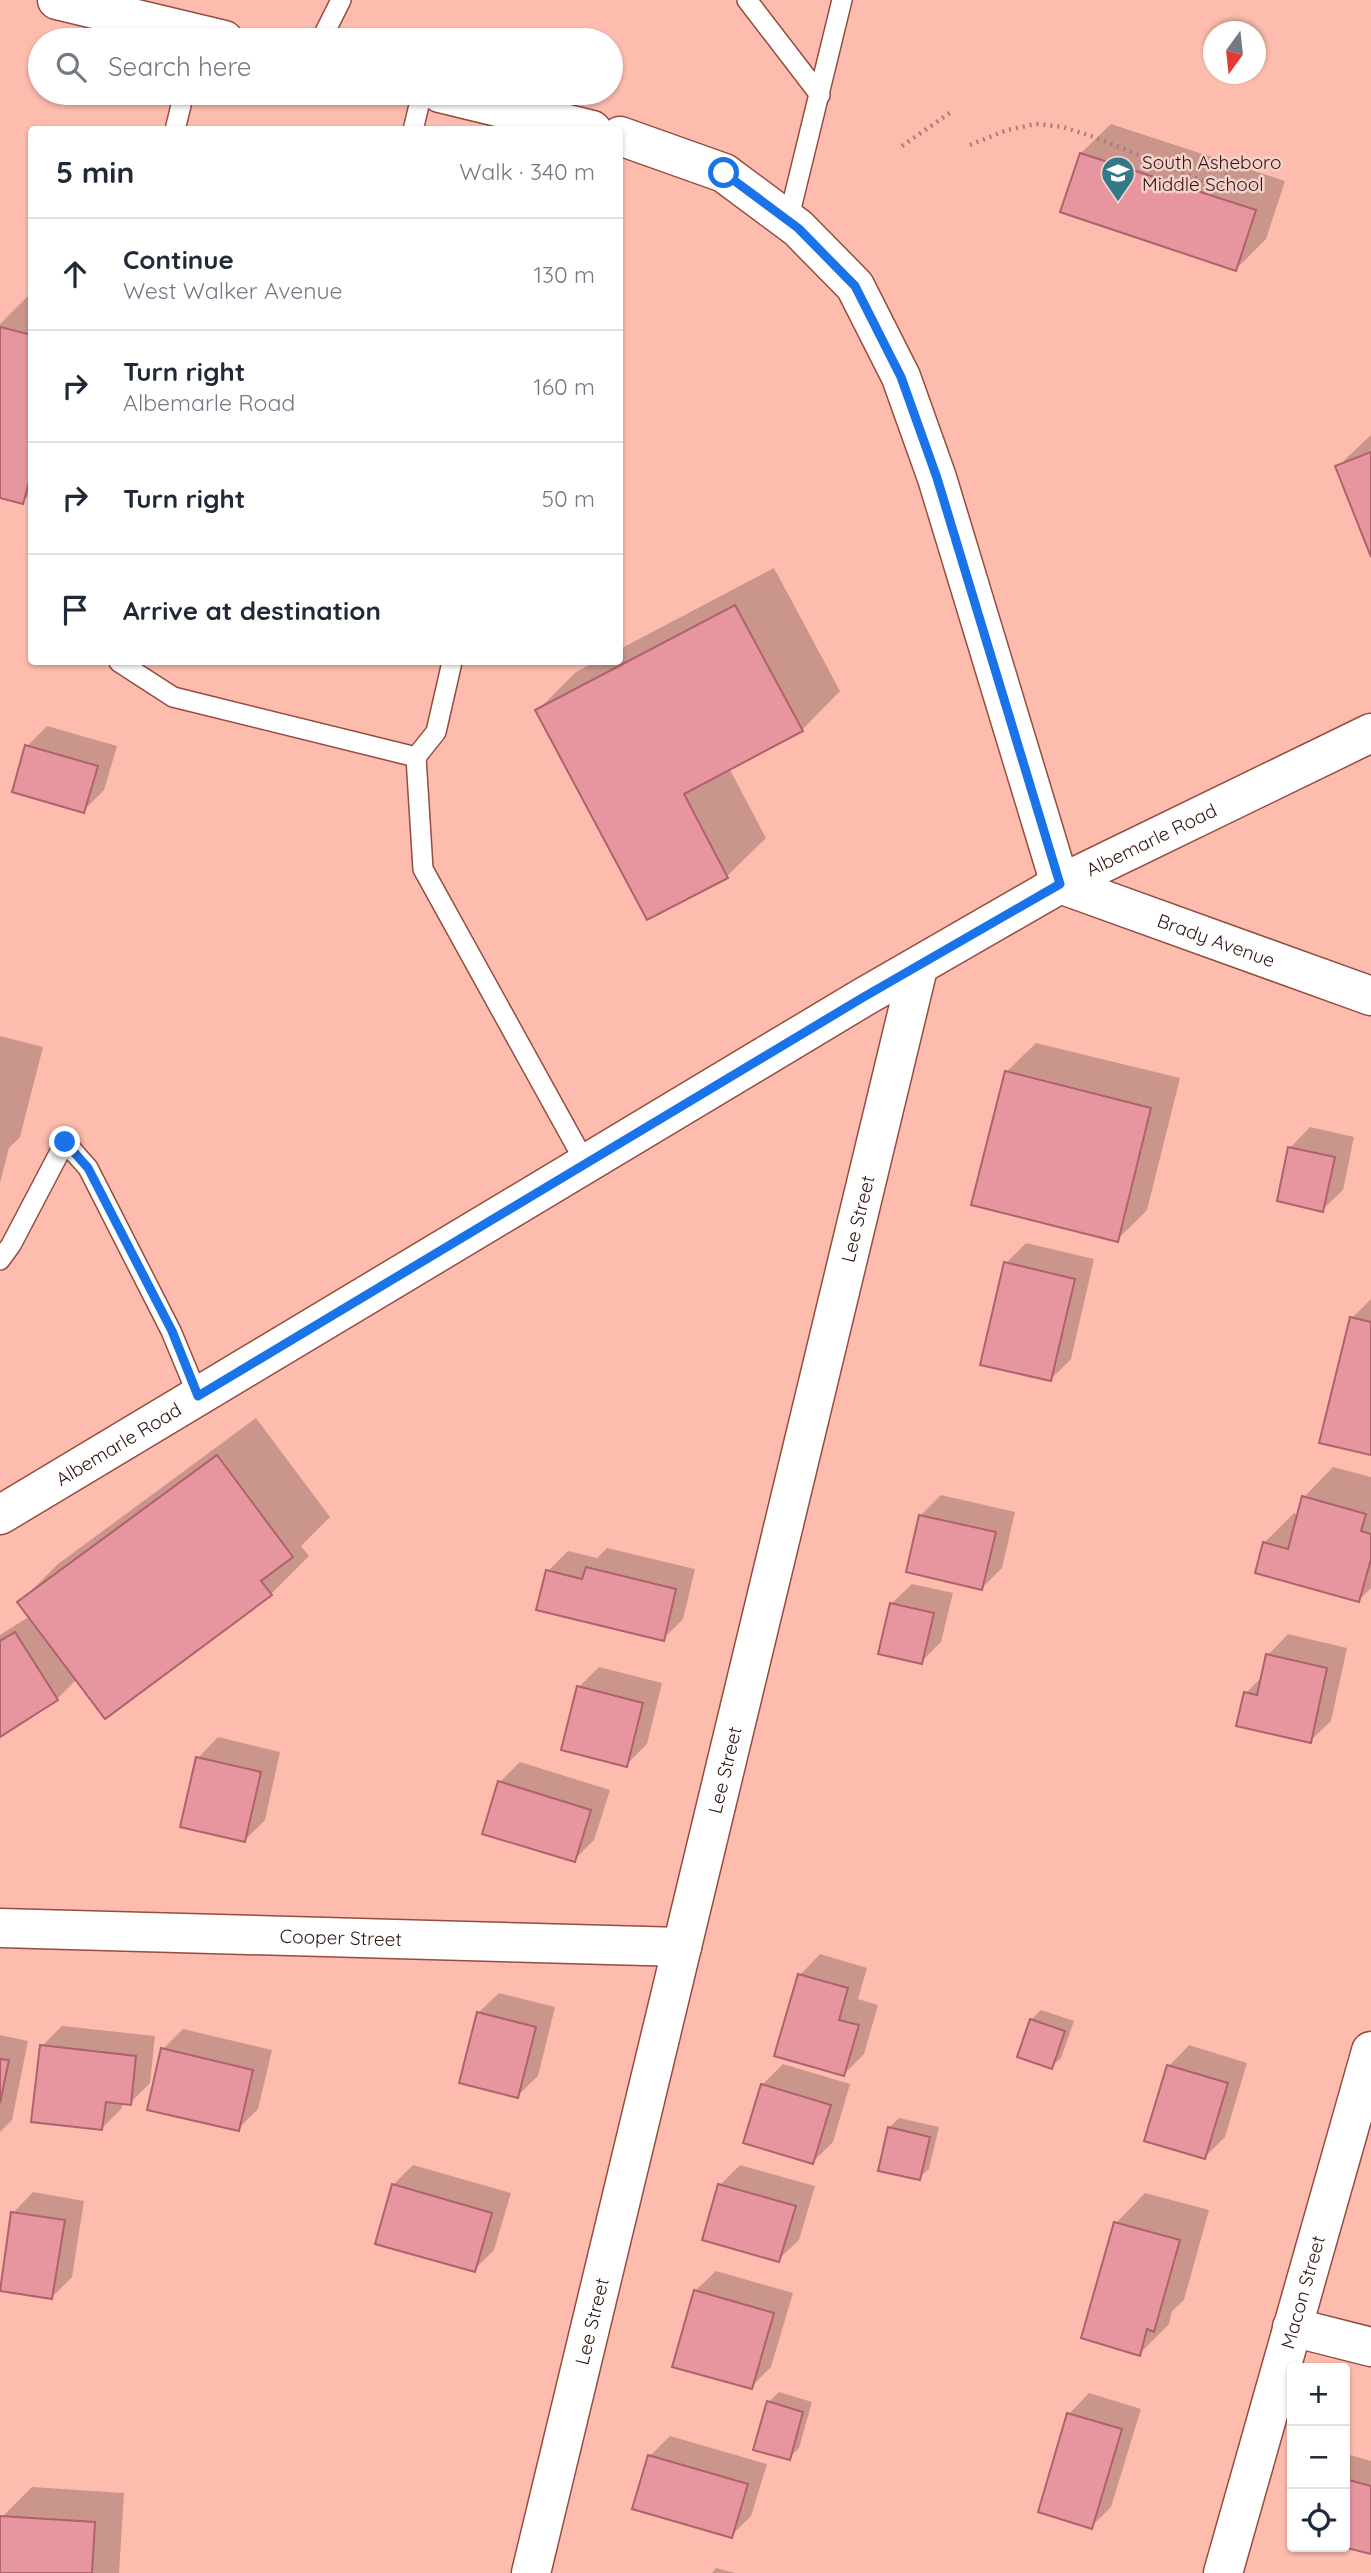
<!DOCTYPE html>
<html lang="en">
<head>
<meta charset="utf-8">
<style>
  :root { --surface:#fff; --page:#f2f2f3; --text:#1f2937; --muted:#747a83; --line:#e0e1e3 }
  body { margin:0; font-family:Quicksand,sans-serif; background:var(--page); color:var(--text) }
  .controls { position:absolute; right:21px; bottom:21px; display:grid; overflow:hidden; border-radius:7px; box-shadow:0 2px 5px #0004 }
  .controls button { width:63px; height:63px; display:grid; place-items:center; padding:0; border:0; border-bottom:2px solid var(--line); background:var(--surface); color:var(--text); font:35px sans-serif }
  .compass { position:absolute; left:1203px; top:21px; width:63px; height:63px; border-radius:50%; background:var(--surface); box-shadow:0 2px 5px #0004; rotate:195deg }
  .stop { position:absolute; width:21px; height:21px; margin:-16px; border:5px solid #1a73e8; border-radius:50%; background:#fff }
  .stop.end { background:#1a73e8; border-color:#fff; box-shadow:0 2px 7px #0008 }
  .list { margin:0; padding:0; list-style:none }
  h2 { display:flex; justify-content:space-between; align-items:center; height:91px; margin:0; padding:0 28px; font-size:30px }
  h2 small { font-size:23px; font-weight:400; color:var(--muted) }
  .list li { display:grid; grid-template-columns:46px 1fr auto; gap:21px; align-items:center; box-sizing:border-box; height:112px; padding:0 28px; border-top:2px solid var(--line) }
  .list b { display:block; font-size:26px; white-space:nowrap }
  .list p { margin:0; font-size:23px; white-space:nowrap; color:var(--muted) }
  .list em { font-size:23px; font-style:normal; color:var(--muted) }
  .icon { flex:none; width:38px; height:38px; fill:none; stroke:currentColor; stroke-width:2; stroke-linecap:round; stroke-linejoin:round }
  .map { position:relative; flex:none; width:1371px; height:2573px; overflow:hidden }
  .search { position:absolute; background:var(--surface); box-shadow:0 2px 5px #0004; left:28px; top:28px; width:595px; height:77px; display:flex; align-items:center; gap:18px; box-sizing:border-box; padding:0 24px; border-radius:38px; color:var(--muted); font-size:26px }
  .panel { position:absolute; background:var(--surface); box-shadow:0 2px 5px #0004; left:28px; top:126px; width:595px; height:539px; border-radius:7px }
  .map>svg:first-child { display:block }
</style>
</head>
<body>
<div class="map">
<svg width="1371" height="2573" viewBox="0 0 1371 2573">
  <rect width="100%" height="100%" fill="#fdbcae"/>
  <g fill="#0003">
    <polygon points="1111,124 1285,181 1266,239 1236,269 1081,153"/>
    <polygon points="27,297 32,298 32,493 22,502 0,497 0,324"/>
    <polygon points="1371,435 1371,553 1337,467"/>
    <polygon points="774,568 840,691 802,730 729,768 766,838 727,876 648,918 538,710 576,672 595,662 620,662 620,649"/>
    <polygon points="47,726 117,746 104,790 83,811 27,746"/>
    <polygon points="0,1036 43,1047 20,1137 9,1148 0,1183"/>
    <polygon points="1036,1043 1180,1078 1147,1210 1117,1240 1006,1072"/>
    <polygon points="1310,1127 1354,1137 1343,1190 1322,1210 1290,1148"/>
    <polygon points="1026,1243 1094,1259 1071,1359 1051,1379 1006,1263"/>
    <polygon points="1371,1299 1371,1454 1352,1318"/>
    <polygon points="256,1418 330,1517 301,1546 309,1556 271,1594 77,1679 57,1699 0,1735 0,1635 30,1616 20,1602 58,1564"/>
    <polygon points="1333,1467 1371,1477 1371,1588 1359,1600 1264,1543 1294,1513 1299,1515 1304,1497"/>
    <polygon points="941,1495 1015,1512 1002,1568 982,1588 908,1571 921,1515"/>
    <polygon points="607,1548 695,1569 683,1619 663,1639 548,1571 568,1551 597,1558"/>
    <polygon points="912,1584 953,1593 941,1642 921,1662 891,1604"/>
    <polygon points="1288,1634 1347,1648 1331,1721 1310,1741 1246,1693 1263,1676 1268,1655"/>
    <polygon points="599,1667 662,1683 647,1744 626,1765 579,1687"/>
    <polygon points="218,1737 280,1752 265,1820 245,1840 198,1758"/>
    <polygon points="520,1762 610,1790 594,1840 574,1860 500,1782"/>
    <polygon points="820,1954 867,1968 858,1999 878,2005 864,2054 844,2074 800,1975"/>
    <polygon points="499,1993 555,2007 538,2076 517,2096 478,2013"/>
    <polygon points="1041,2010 1074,2021 1061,2058 1051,2067 1031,2020"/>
    <polygon points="62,2026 155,2036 150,2083 130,2103 123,2102 122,2108 102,2128 42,2046"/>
    <polygon points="183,2029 272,2050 258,2109 238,2129 163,2049"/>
    <polygon points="0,2035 28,2041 12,2120 0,2132"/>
    <polygon points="1189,2045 1247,2063 1225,2137 1205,2157 1169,2066"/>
    <polygon points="783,2064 850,2084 833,2142 813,2162 762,2085"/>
    <polygon points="899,2118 939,2127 929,2169 919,2178 889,2128"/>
    <polygon points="413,2165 511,2193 494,2250 474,2270 393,2185"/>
    <polygon points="740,2165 815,2186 799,2240 778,2260 720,2185"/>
    <polygon points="33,2192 84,2201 72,2277 52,2297 13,2213"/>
    <polygon points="1145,2193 1209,2210 1184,2300 1172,2311 1169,2324 1139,2354 1116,2223"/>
    <polygon points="716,2271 793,2293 771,2367 751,2387 695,2291"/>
    <polygon points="779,2392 812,2402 799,2448 789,2458 769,2402"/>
    <polygon points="1089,2393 1141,2409 1111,2507 1091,2527 1040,2511 1069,2414"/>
    <polygon points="670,2436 767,2464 751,2516 731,2536 650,2456"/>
    <polygon points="1350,2455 1371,2461 1371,2552 1345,2545 1345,2460"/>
    <polygon points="32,2487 124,2493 119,2573 0,2573 2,2517"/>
    <polygon points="716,2568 735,2573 712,2573"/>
  </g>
  <g fill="#e7969f" stroke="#ae626c" stroke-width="2">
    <polygon points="1080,153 1256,210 1236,271 1060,212"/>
    <polygon points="0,327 32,335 32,471 23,504 0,498"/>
    <polygon points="1371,452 1371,557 1335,466"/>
    <polygon points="735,605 803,731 684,794 728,878 647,920 535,710"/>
    <polygon points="25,745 98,766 84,813 12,792"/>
    <polygon points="1005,1071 1151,1108 1118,1242 971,1205"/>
    <polygon points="1288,1147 1335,1157 1323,1212 1277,1201"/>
    <polygon points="1004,1262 1075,1279 1051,1381 980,1365"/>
    <polygon points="1350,1317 1371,1322 1371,1455 1319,1443"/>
    <polygon points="217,1455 293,1557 261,1581 272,1595 105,1719 17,1602"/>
    <polygon points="1302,1496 1366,1514 1361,1531 1371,1534 1371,1559 1359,1602 1255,1573 1263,1542 1288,1549"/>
    <polygon points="919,1515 996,1532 982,1590 906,1572"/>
    <polygon points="586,1567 676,1589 664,1641 536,1610 546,1570 582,1579"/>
    <polygon points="890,1603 934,1613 922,1664 878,1654"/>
    <polygon points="15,1632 58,1700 0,1737 0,1641"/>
    <polygon points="1266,1654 1327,1668 1311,1743 1236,1726 1244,1692 1257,1695"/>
    <polygon points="577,1686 643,1703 627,1767 561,1750"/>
    <polygon points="196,1757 261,1772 245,1842 180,1827"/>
    <polygon points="498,1781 591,1810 575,1862 482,1834"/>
    <polygon points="798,1974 848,1988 839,2020 859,2025 844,2076 774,2056"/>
    <polygon points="477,2012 536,2027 518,2098 459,2083"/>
    <polygon points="1030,2019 1065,2031 1052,2069 1017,2057"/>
    <polygon points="40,2045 136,2056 131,2105 106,2102 102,2130 31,2122"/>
    <polygon points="161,2048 253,2070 239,2131 147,2110"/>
    <polygon points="0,2059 9,2060 0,2103"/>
    <polygon points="1167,2065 1228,2083 1205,2159 1144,2141"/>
    <polygon points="761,2084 831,2105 813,2164 743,2143"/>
    <polygon points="888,2127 930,2137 920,2180 878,2171"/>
    <polygon points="392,2184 492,2213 475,2272 375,2244"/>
    <polygon points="718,2184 796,2206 779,2262 702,2240"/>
    <polygon points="11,2212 65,2220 52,2299 0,2291"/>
    <polygon points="1114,2222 1180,2240 1154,2332 1147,2329 1140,2356 1081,2338"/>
    <polygon points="694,2290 774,2313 752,2389 672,2367"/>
    <polygon points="767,2401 803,2412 790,2460 753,2450"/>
    <polygon points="1067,2413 1122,2429 1092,2529 1038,2512"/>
    <polygon points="648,2455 748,2484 732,2538 632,2509"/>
    <polygon points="1345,2479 1371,2486 1371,2554 1343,2547"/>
    <polygon points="0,2516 95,2522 92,2573 0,2573"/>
  </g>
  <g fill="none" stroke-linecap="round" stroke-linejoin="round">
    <g stroke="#944d3f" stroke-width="22">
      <g id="lane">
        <polyline points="747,0 820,95"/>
        <polyline points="321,40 341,0"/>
        <polyline points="175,130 184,93"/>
        <polyline points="413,130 422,93"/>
        <polyline points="788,221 842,0"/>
        <polyline points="119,662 173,697 416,757 436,732 452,662"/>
        <polyline points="416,757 423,869 586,1164"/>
        <polyline points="0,1260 11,1245 65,1142 88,1168 171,1331 198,1396"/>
      </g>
    </g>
    <g stroke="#944d3f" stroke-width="41">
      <g id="street">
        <path id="s1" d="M1060,884L1371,996"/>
        <path id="s2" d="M0,1928L682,1947"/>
        <polyline points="1292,2327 1371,2347"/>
        <path id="s3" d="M531,2573L918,968"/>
        <path id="s4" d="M1223,2573L1371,2051"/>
      </g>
    </g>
    <g stroke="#944d3f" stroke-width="41">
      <g id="secondary">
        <polyline points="57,0 224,40"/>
        <polyline points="440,93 592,130"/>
        <polyline points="620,136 724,173 798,228 855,286 901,377 937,478 1060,884"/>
        <path id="s5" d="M0,1515L862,998L1060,884L1371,733"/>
      </g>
    </g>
    <g stroke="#af7c71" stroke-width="4.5" stroke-dasharray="2 5" stroke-linecap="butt">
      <polyline points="970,145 1007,130 1036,124 1063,127 1094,137 1221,188 1230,166"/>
      <polyline points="902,146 951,112"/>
    </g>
    <use href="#lane" stroke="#fff" stroke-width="19"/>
    <use href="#street" stroke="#fff" stroke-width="38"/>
    <use href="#secondary" stroke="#fff" stroke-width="38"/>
  </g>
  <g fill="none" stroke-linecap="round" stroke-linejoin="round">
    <polyline stroke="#1a73e8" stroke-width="9" points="65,1142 88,1168 172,1331 198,1396 862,998 1060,884 937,478 901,377 855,286 798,228 724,173"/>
  </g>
  <defs>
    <g id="school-pin" transform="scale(1.75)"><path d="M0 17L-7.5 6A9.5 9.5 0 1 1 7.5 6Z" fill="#347987" stroke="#f4d2cb"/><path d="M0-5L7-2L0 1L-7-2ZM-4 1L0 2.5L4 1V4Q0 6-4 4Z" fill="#fff"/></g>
  </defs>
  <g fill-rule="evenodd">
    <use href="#school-pin" x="1118" y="173"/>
  </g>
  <g text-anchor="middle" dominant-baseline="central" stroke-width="5" stroke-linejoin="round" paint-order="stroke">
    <g font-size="19" fill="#32140f" stroke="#f4d2cb" text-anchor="start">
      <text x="1142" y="162">South Asheboro<tspan x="1142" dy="22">Middle School</tspan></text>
    </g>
    <g font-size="19" fill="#32140f" stroke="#f4d2cb">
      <text stroke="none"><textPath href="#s5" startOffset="1335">Albemarle Road</textPath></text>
      <text stroke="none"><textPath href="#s1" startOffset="166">Brady Avenue</textPath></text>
      <text stroke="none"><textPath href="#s3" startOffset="1393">Lee Street</textPath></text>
      <text stroke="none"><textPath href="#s5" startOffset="138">Albemarle Road</textPath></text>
      <text stroke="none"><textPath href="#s3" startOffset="826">Lee Street</textPath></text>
      <text stroke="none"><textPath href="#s2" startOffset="341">Cooper Street</textPath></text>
      <text stroke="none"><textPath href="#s4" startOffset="292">Macon Street</textPath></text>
      <text stroke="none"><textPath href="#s3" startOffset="259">Lee Street</textPath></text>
    </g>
  </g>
</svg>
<div class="controls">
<button>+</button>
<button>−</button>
<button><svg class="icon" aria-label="locate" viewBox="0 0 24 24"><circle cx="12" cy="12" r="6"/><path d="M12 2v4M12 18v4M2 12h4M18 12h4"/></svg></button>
</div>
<svg class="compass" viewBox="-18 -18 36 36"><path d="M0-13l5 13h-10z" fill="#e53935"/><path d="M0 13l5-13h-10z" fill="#747a83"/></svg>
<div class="stop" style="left:724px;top:173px"></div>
<div class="stop end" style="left:65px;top:1142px"></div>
<div class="search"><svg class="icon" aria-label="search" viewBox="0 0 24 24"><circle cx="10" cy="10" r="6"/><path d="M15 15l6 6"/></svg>Search here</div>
<section class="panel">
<h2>5 min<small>Walk · 340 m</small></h2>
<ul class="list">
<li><svg class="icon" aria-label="ahead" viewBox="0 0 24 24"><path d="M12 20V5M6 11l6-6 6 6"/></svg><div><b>Continue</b><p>West Walker Avenue</p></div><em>130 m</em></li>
<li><svg class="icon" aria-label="right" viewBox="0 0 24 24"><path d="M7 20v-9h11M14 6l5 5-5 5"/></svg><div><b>Turn right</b><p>Albemarle Road</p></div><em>160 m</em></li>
<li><svg class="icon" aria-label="right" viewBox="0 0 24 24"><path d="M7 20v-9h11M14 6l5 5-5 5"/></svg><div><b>Turn right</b></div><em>50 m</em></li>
<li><svg class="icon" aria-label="arrive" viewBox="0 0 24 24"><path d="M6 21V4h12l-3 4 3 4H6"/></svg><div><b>Arrive at destination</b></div></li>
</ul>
</section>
</div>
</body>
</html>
